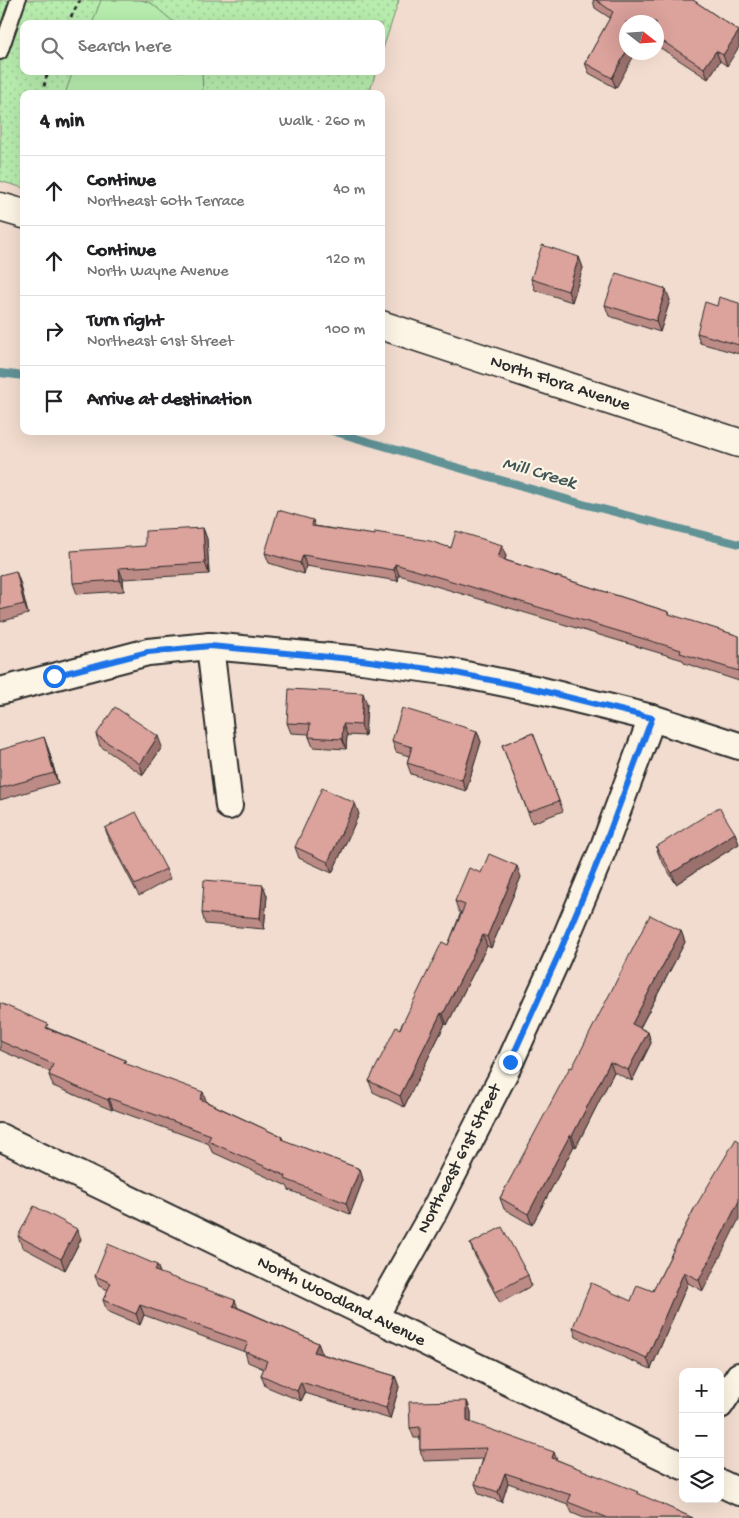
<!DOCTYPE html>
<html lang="en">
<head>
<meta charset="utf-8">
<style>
  :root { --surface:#fff; --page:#f6f6f6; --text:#202124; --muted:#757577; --line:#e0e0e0 }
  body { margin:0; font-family:"Gochi Hand",sans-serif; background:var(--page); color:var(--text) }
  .controls { position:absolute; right:15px; bottom:15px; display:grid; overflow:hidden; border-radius:10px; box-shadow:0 5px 20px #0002 }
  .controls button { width:45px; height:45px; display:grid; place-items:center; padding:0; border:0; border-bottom:1px solid var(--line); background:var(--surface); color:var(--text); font:25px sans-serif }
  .compass { position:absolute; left:619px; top:15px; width:45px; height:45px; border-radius:50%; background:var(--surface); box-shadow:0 5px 20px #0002; rotate:107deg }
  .stop { position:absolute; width:15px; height:15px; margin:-11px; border:4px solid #1a73e8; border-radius:50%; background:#fff }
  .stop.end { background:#1a73e8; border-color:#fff; box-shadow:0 1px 5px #0008 }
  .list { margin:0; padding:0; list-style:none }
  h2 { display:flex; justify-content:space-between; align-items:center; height:65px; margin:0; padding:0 20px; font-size:21px }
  h2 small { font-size:16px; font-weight:400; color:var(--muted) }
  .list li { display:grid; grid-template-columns:32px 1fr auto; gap:15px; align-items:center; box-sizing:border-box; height:70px; padding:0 20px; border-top:1px solid var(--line) }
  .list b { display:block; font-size:19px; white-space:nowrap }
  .list p { margin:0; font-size:16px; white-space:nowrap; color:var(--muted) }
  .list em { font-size:16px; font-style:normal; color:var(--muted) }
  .icon { flex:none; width:28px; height:28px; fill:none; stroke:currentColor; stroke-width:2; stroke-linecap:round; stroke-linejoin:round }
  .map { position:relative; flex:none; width:739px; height:1518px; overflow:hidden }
  .search { position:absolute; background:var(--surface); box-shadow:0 5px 20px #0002; left:20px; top:20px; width:365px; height:55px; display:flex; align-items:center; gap:12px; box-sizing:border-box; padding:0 18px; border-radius:10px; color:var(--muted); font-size:19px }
  .panel { position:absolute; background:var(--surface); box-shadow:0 5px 20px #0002; left:20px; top:90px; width:365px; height:345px; border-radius:10px }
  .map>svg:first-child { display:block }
</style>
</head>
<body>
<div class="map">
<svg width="739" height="1518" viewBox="0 0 739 1518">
  <defs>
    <pattern id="park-dots" width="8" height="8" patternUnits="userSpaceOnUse" patternTransform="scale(1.25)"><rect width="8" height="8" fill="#b7ecae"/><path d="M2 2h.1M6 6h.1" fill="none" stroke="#9ecb96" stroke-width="1.8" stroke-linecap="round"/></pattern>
  </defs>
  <rect width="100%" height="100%" fill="#f2dccf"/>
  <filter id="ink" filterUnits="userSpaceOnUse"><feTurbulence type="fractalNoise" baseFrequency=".02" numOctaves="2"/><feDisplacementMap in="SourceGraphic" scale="10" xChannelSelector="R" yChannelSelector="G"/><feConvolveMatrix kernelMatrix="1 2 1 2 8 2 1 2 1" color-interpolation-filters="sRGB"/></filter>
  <g filter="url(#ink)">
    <polygon fill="url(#park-dots)" stroke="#718c6c" points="0,0 399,0 381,55 381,24 24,24 24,71 376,71 369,94 24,94 24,188 0,181"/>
    <g fill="#b7ecae" stroke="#718c6c">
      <polygon points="101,0 141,0 151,3 176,24 92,24"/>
      <polygon points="73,71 202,71 203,94 65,94"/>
    </g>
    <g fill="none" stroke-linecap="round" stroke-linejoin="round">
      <g stroke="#619296" stroke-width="8">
        <polyline points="0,373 24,376"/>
        <polyline points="332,431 583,504 739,544"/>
      </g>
      <g stroke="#2b2b2b" stroke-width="18">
        <polyline id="service" points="0,52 18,0"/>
      </g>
      <g stroke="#2b2b2b" stroke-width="30">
        <g id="minor">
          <polyline points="210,646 229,806"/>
          <polyline points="0,691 148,652 210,646 362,660 451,672 539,690 652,718 739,746"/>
          <polyline points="0,1137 683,1466"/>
          <polyline points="374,1318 431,1217 510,1062 558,956 603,849 652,718"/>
          <polyline points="720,1405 739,1376"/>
          <polyline points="720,1483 739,1492"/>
        </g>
      </g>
      <g stroke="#2b2b2b" stroke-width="31">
        <g id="tertiary">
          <polyline points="0,207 24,214"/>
          <polyline points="381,325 739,443"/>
        </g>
      </g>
      <g stroke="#2b2b2b" stroke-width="3" stroke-dasharray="4 4" stroke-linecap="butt">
        <polyline points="67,24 80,0"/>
        <polyline points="42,94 48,71"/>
      </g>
      <use href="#service" stroke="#fcf5e5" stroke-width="14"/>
      <use href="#minor" stroke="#fcf5e5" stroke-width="26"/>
      <use href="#tertiary" stroke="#fcf5e5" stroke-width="28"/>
    </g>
    <g fill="#bd8b86" stroke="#2b2b2b">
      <polygon points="593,0 693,0 739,31 727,66 720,61 708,79 656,45 656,22 626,22 616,88 589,73 585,63 610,18 595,8"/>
      <polygon points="579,257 583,268 572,302 535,290 531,279"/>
      <polygon points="670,300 660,332 609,316 605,305"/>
      <polygon points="739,303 739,354 700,343 697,333"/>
      <polygon points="313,520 315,526 506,556 505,560 669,612 670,615 739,636 739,681 684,663 683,660 399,575 398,581 306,566 304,574 269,563 265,553"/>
      <polygon points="203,528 207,539 209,574 123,579 124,591 77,594 73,583 145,546"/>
      <polygon points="0,575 20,582 28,614 0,622"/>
      <polygon points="367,704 365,736 347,735 346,749 313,747 309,737 309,734 291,733 287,723"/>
      <polygon points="477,731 481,742 466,791 411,774 407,763 409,756 396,752 392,741"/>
      <polygon points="533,733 563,811 532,823 502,745"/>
      <polygon points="96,735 162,747 143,775 100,746"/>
      <polygon points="48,748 58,783 0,800 0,750"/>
      <polygon points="359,814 332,873 299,858 295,847"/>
      <polygon points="105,828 166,869 170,879 139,896 109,839"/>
      <polygon points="735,833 739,844 676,884 660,858 656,847"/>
      <polygon points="481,873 521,877 491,948 487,946 447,1025 445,1024 404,1107 373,1092 369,1081 448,945 461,912 459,912 455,901"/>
      <polygon points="263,885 267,896 264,929 205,924 202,913"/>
      <polygon points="681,931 685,942 640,1028 648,1032 651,1043 632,1081 614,1072 576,1147 574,1146 532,1225 504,1209 500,1198 572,1068"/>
      <polygon points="0,1003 50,1029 125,1060 126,1064 282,1137 283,1140 360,1169 363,1180 350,1214 289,1190 287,1186 212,1152 209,1144 113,1109 112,1110 53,1086 49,1075 50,1072 0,1050"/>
      <polygon points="694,1209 703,1291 688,1283 651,1369 576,1337 573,1327 653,1291"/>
      <polygon points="18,1236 81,1239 65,1270 22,1247"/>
      <polygon points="470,1244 528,1275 531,1286 500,1303 474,1254"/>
      <polygon points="157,1265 160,1273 318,1343 322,1354 395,1376 399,1387 390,1419 305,1393 301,1401 265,1386 261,1375 264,1369 248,1362 245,1352 144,1315 140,1325 107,1311 103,1300 108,1290 99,1286 95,1276"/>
      <polygon points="467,1401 471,1412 471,1423 693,1518 584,1518 572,1513 568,1504 508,1483 502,1502 479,1494 475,1484 483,1459 424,1461 420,1450 420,1438 414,1438 410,1428"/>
    </g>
    <g fill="#9a716d" stroke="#2b2b2b">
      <polygon points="739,31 739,47 727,66 723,55"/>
      <polygon points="716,51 720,61 708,79 704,68"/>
      <polygon points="626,52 636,52 616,88 612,78"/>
      <polygon points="579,257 583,268 572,302 568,291"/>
      <polygon points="666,289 670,300 660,332 656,321"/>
      <polygon points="203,528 207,539 209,574 205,563"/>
      <polygon points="502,545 506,556 502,568 498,558"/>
      <polygon points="303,555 306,566 304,574 300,563"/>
      <polygon points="395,564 399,575 398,581 394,570"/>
      <polygon points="119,568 123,579 124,591 120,580"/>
      <polygon points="16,571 20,582 28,614 24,604"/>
      <polygon points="363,693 367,704 365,736 361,725"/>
      <polygon points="343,724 347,735 346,749 342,739"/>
      <polygon points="477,731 481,742 466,791 462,780"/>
      <polygon points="158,736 162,747 143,775 140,764"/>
      <polygon points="44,737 48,748 58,783 54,773"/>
      <polygon points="355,803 359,814 332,873 328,862"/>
      <polygon points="735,833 739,844 676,884 672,873"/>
      <polygon points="517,866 521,877 491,948 487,937"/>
      <polygon points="263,885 267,896 264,929 260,918"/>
      <polygon points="681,931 685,942 636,1035 632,1024"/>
      <polygon points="483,935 487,946 447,1025 443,1014"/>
      <polygon points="441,1013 445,1024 404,1107 400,1096"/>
      <polygon points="648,1032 651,1043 632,1081 628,1070"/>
      <polygon points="610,1062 614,1072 576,1147 572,1136"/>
      <polygon points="203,1092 207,1103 200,1099"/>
      <polygon points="109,1098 113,1109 112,1110 108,1100"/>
      <polygon points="570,1135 574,1146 532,1225 528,1214"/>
      <polygon points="360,1169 363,1180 350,1214 346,1203"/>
      <polygon points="739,1201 739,1219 703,1291 699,1280"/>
      <polygon points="77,1229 81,1239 65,1270 61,1259"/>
      <polygon points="157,1265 161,1276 155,1271"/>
      <polygon points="684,1272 688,1283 651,1369 647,1358"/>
      <polygon points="235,1300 239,1311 233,1306"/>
      <polygon points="140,1305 144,1315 140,1325 136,1314"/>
      <polygon points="318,1343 322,1354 314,1352"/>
      <polygon points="395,1376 399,1387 390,1419 386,1408"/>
      <polygon points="301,1382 305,1393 301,1401 297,1391"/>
      <polygon points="467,1401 471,1412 471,1432 467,1421"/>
      <polygon points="554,1452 558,1463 552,1458"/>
      <polygon points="505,1473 508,1483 502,1502 498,1492"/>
    </g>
    <g fill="#dca29c" stroke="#2b2b2b">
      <polygon points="596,0 693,0 739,31 723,55 716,51 704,68 656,37 656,22 626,22 626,52 612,78 585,63 613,12"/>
      <polygon points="542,245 579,257 568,291 531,279"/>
      <polygon points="616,273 666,289 656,321 605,305"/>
      <polygon points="719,297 739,303 739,345 697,333 705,302 717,306"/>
      <polygon points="278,510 313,520 312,526 375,535 375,532 430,541 451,548 456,531 502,545 498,558 669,612 669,614 739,636 739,671 680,653 681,650 395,564 394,570 303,555 300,563 265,553"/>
      <polygon points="203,528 205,563 119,568 120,580 73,583 71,551 145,546 145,531"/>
      <polygon points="16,571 24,604 0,610 0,575"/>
      <polygon points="289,689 363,693 361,725 343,724 342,739 309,737 310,724 287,723"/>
      <polygon points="115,707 158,736 140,764 96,735"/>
      <polygon points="402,708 477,731 462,780 407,763 412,747 392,741"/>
      <polygon points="533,733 559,801 528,812 502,745"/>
      <polygon points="44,737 54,773 0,788 0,750"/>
      <polygon points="322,788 355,803 328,862 295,847"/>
      <polygon points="719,807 735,833 672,873 656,847"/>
      <polygon points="136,812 166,869 135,885 105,828"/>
      <polygon points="489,854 517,866 487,937 483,935 443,1014 441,1013 400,1096 369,1081 396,1027 400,1029 442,942 448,945 465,905 455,901 469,868 481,873"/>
      <polygon points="204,880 263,885 260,918 202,913"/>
      <polygon points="650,915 681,931 632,1024 648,1032 628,1070 610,1062 572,1136 570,1135 528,1214 500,1198 570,1067 572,1068"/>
      <polygon points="0,1003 48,1024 46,1028 125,1060 124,1063 203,1092 200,1099 282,1137 281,1139 360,1169 346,1203 285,1179 286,1176 208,1141 211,1135 109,1098 108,1100 49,1075 53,1064 0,1041"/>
      <polygon points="736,1139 739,1141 739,1201 699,1280 684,1272 647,1358 573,1327 591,1283 631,1301 637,1285 653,1291 694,1209"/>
      <polygon points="34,1206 77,1229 61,1259 18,1236"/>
      <polygon points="502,1227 528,1275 496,1292 470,1244"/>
      <polygon points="108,1244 157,1265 155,1271 235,1300 233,1306 318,1343 314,1352 395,1376 386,1408 301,1382 297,1391 261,1375 267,1361 244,1351 248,1343 140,1305 136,1314 103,1300 111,1283 95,1276"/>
      <polygon points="467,1401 467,1421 554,1452 552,1458 638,1492 637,1493 693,1518 608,1518 568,1502 571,1495 505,1473 498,1492 475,1484 487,1448 420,1450 420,1427 410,1428 409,1402"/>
    </g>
  </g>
  <g fill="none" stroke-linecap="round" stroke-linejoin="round" filter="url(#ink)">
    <polyline stroke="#1a73e8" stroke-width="6" points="54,676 148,652 210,646 362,660 451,672 539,690 652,718 603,849 558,956 510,1062"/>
  </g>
  <g text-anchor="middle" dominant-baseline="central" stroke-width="4.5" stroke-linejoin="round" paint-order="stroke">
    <g font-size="18" fill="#2b2b2b" stroke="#fcf5e5">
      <text transform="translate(560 384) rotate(18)">North Flora Avenue</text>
      <text transform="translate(460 1159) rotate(-63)">Northeast 61st Street</text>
      <text transform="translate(341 1302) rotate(26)">North Woodland Avenue</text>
    </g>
    <g font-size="19" font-style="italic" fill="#425658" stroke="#fcf5e5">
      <text transform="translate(539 474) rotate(16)">Mill Creek</text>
    </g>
  </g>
</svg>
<div class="controls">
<button>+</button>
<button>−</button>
<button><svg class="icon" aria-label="layers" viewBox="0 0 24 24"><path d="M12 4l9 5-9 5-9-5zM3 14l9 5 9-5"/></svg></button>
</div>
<svg class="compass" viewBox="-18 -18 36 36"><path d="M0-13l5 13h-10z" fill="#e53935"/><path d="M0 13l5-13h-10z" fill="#757577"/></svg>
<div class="stop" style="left:54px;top:676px"></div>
<div class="stop end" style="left:510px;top:1062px"></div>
<div class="search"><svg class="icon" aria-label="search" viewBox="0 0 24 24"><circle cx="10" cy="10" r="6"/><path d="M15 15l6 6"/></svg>Search here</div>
<section class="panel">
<h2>4 min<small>Walk · 260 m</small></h2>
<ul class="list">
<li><svg class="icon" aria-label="ahead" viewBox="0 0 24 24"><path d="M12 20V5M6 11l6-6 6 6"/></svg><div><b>Continue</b><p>Northeast 60th Terrace</p></div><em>40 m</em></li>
<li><svg class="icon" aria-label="ahead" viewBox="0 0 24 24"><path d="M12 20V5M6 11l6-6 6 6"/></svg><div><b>Continue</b><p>North Wayne Avenue</p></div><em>120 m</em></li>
<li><svg class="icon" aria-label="right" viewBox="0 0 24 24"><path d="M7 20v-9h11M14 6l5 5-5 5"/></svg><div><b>Turn right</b><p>Northeast 61st Street</p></div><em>100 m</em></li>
<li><svg class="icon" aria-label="arrive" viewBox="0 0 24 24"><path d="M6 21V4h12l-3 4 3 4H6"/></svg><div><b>Arrive at destination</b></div></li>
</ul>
</section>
</div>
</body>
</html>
